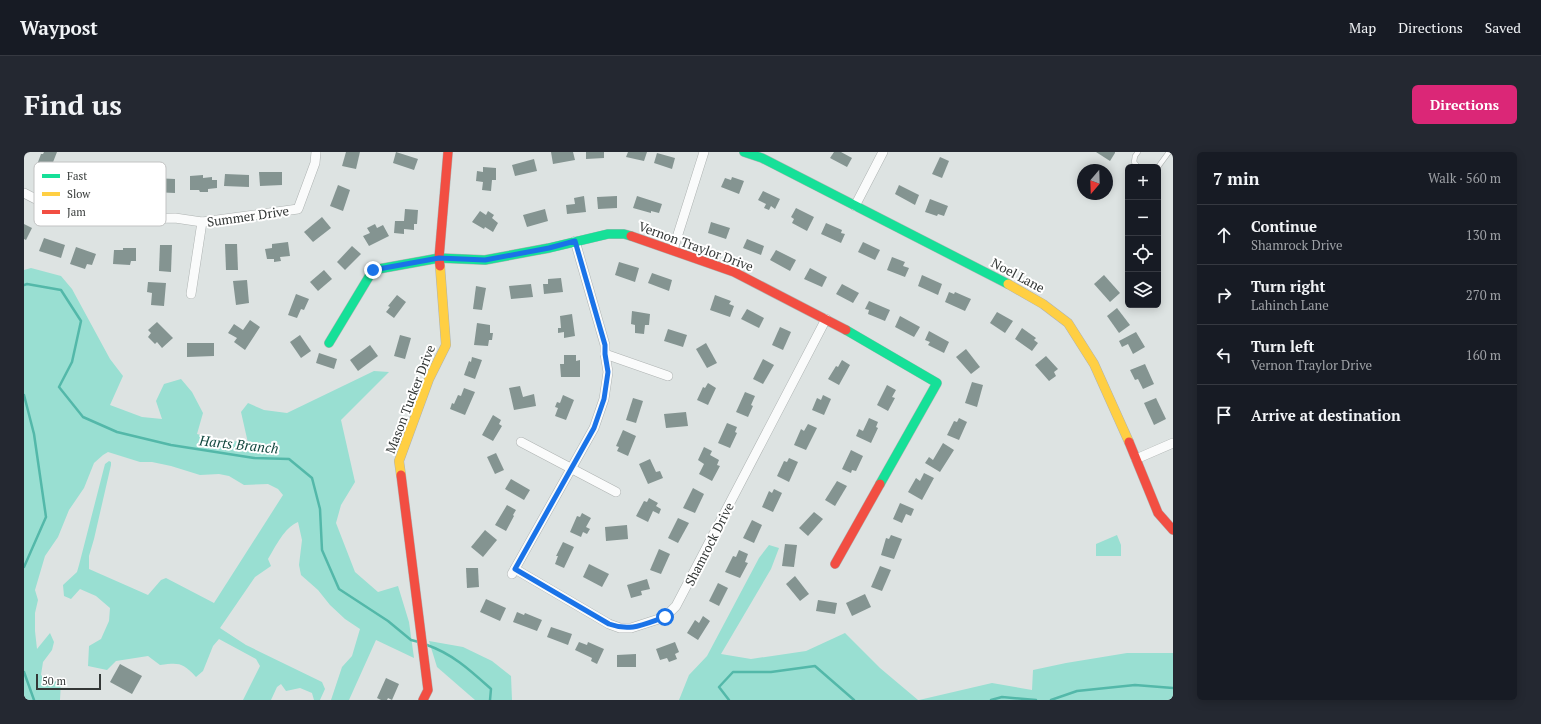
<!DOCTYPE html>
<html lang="en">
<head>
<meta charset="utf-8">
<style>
  :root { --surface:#171b24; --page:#242831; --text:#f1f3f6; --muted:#9ea1a6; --line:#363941; --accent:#db2777 }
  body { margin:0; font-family:"PT Serif",serif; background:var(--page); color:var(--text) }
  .controls { position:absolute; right:12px; top:12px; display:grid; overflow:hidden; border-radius:6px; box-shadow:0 2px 10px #0003 }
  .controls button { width:36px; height:36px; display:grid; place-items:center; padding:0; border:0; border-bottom:1px solid var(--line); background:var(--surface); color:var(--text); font:20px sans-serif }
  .compass { position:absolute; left:1053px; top:12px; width:36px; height:36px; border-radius:50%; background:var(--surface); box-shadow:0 2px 10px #0003; rotate:199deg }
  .scale { position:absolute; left:12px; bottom:10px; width:65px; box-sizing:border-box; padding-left:4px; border:2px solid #343837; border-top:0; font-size:11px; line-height:14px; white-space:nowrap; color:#343837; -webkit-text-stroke:3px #fff; paint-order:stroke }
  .stop { position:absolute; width:12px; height:12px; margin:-9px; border:3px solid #1a73e8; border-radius:50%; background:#fff }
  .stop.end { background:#1a73e8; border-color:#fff; box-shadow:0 1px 4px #0008 }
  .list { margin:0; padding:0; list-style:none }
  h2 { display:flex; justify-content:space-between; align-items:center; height:52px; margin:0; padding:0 16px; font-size:17px }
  h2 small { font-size:13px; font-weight:400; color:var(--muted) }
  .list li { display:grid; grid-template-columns:26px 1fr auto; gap:12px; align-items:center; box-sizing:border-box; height:60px; padding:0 16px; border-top:1px solid var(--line) }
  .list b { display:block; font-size:15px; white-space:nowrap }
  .list p { margin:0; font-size:13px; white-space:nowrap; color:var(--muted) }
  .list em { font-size:13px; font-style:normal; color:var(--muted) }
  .icon { flex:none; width:22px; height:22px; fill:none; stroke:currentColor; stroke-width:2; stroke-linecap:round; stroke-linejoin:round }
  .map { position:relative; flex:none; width:1149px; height:548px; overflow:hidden; border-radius:6px }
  header { display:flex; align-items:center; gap:24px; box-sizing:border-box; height:56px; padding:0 20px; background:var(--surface); border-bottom:1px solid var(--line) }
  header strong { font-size:19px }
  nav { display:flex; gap:22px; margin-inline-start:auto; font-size:14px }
  .intro { display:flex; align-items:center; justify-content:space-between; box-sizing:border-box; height:96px; padding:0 24px }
  h1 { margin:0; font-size:28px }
  .button { padding:10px 18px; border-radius:6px; background:var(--accent); color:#fff; font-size:14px; font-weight:700 }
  main { display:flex; gap:24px; padding:0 24px }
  aside { flex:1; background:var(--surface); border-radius:6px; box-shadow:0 2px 10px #0003 }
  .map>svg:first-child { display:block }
</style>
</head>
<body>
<header>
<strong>Waypost</strong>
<nav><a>Map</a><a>Directions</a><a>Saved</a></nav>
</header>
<div class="intro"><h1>Find us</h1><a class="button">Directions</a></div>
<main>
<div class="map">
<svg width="1149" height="548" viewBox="0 0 1149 548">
  <rect width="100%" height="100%" fill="#dde3e2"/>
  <g fill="#99dfd2">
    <path d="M7,116L37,124L48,137L86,207L99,224L86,253L118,265L138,267L132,249L140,232L157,227L168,240L179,261L173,282L187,286L224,291L217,260L224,251L240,258L263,261L350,219L365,220L317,268L331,330L317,353L312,371L331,420L354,440L374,434L385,470L390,506L352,488L325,548H307L318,515L328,504L336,477L321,467L306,453L294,438L277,423L275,413L278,388L274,370C260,376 252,394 244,407L247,414L231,425L196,476L222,493L298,530L301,537L296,548H290L288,541L276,536L262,539L257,532L253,535L247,548H219L236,514L232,507L195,487L189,494L179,519L172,525C158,510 155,511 136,513L124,504L92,509L83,518L64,514L65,494L77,487L85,469L86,456L72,444L56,437L47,447L40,444L39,433L53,420L55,413L81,312L85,309L87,310V313L70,387L65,404V417L124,443L137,428L142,426L190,451L259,343L254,337L244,332L220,333L205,324L195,322L176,323L147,314L128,310H116L84,300L79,303L70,311L60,336L45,358L34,385L21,404L11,438L14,448L11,461V479L13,497L26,481L30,490L28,498L19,510L17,523L25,530L37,529L36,548H0V118Z"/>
    <polygon points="1093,383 1097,393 1097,404 1072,404 1072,392"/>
    <polygon points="745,393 755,396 747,417 697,502 727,507 782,499 821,481 856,516 894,548 655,548 665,523 683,504 735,406"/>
    <polygon points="405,489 439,495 468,509 487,524 488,548 451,548 413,515"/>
    <polygon points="1103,501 1149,501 1149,548 895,548 968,531 1008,538 1009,518 1042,511"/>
  </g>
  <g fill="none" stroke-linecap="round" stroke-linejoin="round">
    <g stroke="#53b8a9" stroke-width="2.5">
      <polyline points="0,133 3,132 37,138 57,169 48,210 35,235 59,265 93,280 147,293 230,306 265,307 288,326 296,357 298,398 315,437 364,469 387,488 395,490"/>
      <polyline points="0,243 10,282 22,365 0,415"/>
      <path d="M403,493C429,502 447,519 467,537L466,548"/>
      <polyline points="0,520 10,548"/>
      <polyline points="705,548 695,535 709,520 747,520 791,514 830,548"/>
      <polyline points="967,548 978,545 1012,548"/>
      <polyline points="1027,548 1053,539 1111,533 1149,536"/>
    </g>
  </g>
  <g fill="#849491">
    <polygon points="20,0 33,0 24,23 11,18 17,2 19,2"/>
    <polygon points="322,0 336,0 332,17 318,14"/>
    <polygon points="372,0 394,7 390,18 369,11"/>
    <polygon points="527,0 549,0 551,8 529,12"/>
    <polygon points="562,0 580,0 580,6 562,7"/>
    <polygon points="604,0 623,0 620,9 602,5"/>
    <polygon points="810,0 817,0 828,6 823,15 806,6"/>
    <polygon points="1072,0 1091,0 1091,1 1086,9"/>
    <polygon points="633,1 651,6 648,17 630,11"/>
    <polygon points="916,5 925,9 918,26 908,22"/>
    <polygon points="510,7 513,19 491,24 488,13"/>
    <polygon points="459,15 472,16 472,28 468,28 467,39 458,38 459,30 452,29 453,19 459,20"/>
    <polygon points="235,20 258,20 258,33 236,34"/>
    <polygon points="201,22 225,23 225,35 200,34"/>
    <polygon points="179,23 179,26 188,25 188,28 193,28 193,36 184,37 184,40 176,40 175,38 166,38 166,24"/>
    <polygon points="708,25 720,29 715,42 697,35 701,26 707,28"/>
    <polygon points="130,26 151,27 151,41 129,40"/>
    <polygon points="314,33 326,38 319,59 306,54"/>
    <polygon points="875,33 895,43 891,53 871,42"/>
    <polygon points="739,39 756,47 751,57 747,54 745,58 740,56 742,52 734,48"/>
    <polygon points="560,44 562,60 543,62 542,53 551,52 550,46"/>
    <polygon points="593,44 593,56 574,57 573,45"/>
    <polygon points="613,44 638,52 635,61 627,59 627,61 609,56"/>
    <polygon points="906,47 924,54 920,64 914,62 913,64 901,60"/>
    <polygon points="772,56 790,65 783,79 768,71 770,67 767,65"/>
    <polygon points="381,57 394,58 393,72 390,72 390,78 380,77 380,82 370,81 371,69 380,69"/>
    <polygon points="521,57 524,69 503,75 499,63"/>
    <polygon points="456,59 462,63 464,59 470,63 468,66 474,71 469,80 461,75 460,77 448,70"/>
    <polygon points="298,65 307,76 289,90 280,80"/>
    <polygon points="687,70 706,76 702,87 684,81"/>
    <polygon points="802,71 818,78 817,81 821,82 817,91 797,82"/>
    <polygon points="0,72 8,76 2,88 0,87"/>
    <polygon points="351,72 353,76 359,73 365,84 345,94 339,84 346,81 343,76"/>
    <polygon points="20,86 41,93 37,106 15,99"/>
    <polygon points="723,87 740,94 737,103 719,96"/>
    <polygon points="264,90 266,104 256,105 257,109 250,110 250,107 243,107 241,97 248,96 248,92"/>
    <polygon points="839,90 856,98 851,108 834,100"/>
    <polygon points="201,92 213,92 214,118 202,118"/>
    <polygon points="136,93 148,93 147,120 135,119"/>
    <polygon points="328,94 337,102 321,118 313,110"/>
    <polygon points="52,95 72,102 68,113 63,112 61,117 46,112"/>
    <polygon points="99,96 112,96 112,109 107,109 106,113 89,112 90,98 99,98"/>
    <polygon points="752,98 772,108 766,119 746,108"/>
    <polygon points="868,105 881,110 879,114 885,116 881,125 863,118"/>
    <polygon points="595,110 615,116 611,130 591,123"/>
    <polygon points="786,116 803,125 798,135 780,127"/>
    <polygon points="300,118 308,127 294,139 286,130"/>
    <polygon points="628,121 648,128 645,139 624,131"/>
    <polygon points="898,123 918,132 914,143 894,134"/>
    <polygon points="1080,123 1096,141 1086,150 1070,132"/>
    <polygon points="537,126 539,140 520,142 519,132 524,132 524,127"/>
    <polygon points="223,128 225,151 212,153 209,129"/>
    <polygon points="124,130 142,131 140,154 127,153 128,141 123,140"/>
    <polygon points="507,132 509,145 487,147 485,134"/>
    <polygon points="818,132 835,141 829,151 812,142"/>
    <polygon points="452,134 462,136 458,158 449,157"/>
    <polygon points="925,140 930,142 931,140 947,147 941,159 921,150"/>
    <polygon points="272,142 285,147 280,158 277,157 273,166 264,163"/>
    <polygon points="373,143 382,150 370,166 362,160 366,155 364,154"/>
    <polygon points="691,143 707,149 705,152 710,154 706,165 686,158"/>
    <polygon points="845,149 866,158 861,169 844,162 845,158 841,157"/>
    <polygon points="1093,156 1106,173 1095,181 1083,164"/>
    <polygon points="723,157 740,166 735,176 717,167"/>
    <polygon points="608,159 626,162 625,173 621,173 620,182 611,181 611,173 607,172"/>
    <polygon points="973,160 989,169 981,181 966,171"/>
    <polygon points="548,162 551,184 540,186 540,180 534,181 534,176 537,176 536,164"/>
    <polygon points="876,164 896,175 890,185 871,175"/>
    <polygon points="226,168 236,175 221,198 210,190 213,186 204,181 210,172 219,178"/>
    <polygon points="133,170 149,186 138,196 133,190 131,192 124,185 127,181 124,178"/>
    <polygon points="453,171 466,173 466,181 469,181 468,188 465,188 464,194 450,193"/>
    <polygon points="756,175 767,180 759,198 748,193"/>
    <polygon points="998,176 1012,186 1010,188 1014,191 1008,199 991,187"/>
    <polygon points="644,177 663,183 659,195 640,189"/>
    <polygon points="905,179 925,190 920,201 904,193 906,190 901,188"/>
    <polygon points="1112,180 1121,195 1109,202 1104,192 1098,195 1095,189"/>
    <polygon points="276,183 287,199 277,206 266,190"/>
    <polygon points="376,183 387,186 381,207 370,204"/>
    <polygon points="163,191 190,191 190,204 163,205"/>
    <polygon points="682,191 693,211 683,216 672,197"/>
    <polygon points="346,193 354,204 334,219 326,208"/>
    <polygon points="942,197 956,215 947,222 932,205"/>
    <polygon points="295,201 313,207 310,217 292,211"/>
    <polygon points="540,203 552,203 552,209 556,208 556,225 537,225 536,212 540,212"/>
    <polygon points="1022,204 1034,217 1030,220 1032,224 1025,229 1011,213"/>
    <polygon points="448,205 458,208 451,227 440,223 445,209 447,210"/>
    <polygon points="739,207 750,213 739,232 729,227"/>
    <polygon points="818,208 826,213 815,233 804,227 812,214 814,215"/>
    <polygon points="1121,212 1130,232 1119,237 1114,227 1111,228 1106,218"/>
    <polygon points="948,230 959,233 953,255 941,251"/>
    <polygon points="684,231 692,236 684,253 673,248 679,235 681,236"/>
    <polygon points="863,233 872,238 868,245 871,246 864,259 853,253"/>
    <polygon points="496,234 499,245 510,242 512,254 490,258 485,236"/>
    <polygon points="440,236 451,240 441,263 426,257 428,251 430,252 434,243 437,244"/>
    <polygon points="721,240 731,244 727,253 729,254 724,265 712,260"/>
    <polygon points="539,243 550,248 542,268 531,264 534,256 531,255 533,250 536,251"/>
    <polygon points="799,243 807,247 800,263 788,258 793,246 797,248"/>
    <polygon points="609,246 619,249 612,271 602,268"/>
    <polygon points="1132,246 1142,267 1130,273 1120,251"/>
    <polygon points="662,260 664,274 642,276 640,262"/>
    <polygon points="469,263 477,268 475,272 478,274 469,289 458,283"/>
    <polygon points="845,266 854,270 852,275 854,276 847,291 832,284 835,277 839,279"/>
    <polygon points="935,266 943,270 935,288 923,283 930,269 933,270"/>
    <polygon points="703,271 713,275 711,280 713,281 706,296 694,291"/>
    <polygon points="784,272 793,276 782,298 770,293 777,277 780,279"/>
    <polygon points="599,278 612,284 604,304 593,299 595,295 592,294"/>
    <polygon points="919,291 930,298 916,320 901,311 905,305 909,308"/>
    <polygon points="680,295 688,299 686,303 695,308 693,313 696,314 688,329 675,322 680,312 674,308"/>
    <polygon points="827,298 839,304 832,319 828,318 827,321 818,317"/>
    <polygon points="472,301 480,318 471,322 463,305"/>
    <polygon points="765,306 774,310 765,330 753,324 760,309 763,310"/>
    <polygon points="626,307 632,320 636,319 639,326 624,332 615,312"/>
    <polygon points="900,321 910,326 898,348 884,340 892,326 896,329"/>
    <polygon points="487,327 506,338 500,348 481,337"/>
    <polygon points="813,329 823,334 811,354 801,348"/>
    <polygon points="669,336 680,342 671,361 659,356"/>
    <polygon points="750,337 758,341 749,360 738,355 745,339 748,341"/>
    <polygon points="625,346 634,351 632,354 637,357 635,362 629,359 624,370 612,364 620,349 623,350"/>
    <polygon points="876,351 890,357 887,364 882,362 878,371 869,367"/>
    <polygon points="483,353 492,358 489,363 490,364 482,379 471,373"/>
    <polygon points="790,360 799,367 784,384 775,376"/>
    <polygon points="558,361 567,366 562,375 566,377 563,382 559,380 557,385 546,380 553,364 556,365"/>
    <polygon points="654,366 665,371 654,391 644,386"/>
    <polygon points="728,368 738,373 730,391 719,386"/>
    <polygon points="603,373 604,387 582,389 581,375"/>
    <polygon points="461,378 473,388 459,405 447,395"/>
    <polygon points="867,383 878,387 870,407 857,403 862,386 865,387"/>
    <polygon points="539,390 550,395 540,416 531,412 534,404 532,404"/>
    <polygon points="761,392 773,393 770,415 758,414"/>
    <polygon points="635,397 646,402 637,422 626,418"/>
    <polygon points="715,398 724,402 721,410 724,411 716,426 701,420 709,404 712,405"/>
    <polygon points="565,412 585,422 578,435 559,425"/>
    <polygon points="856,414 867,418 858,439 847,435"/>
    <polygon points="442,416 454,416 455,435 443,436"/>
    <polygon points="771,424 785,442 776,449 762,432"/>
    <polygon points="623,427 626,437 617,439 618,443 607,446 603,433"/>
    <polygon points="694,431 704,436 695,454 685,449"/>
    <polygon points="841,442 847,455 828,464 822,451"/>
    <polygon points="462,447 482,456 476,469 456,460"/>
    <polygon points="794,448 813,451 811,462 792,459"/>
    <polygon points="493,460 500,463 501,461 518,468 513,479 489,470"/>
    <polygon points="679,464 686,469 674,488 663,481 671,468 675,471"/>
    <polygon points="527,475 548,482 544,493 523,485"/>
    <polygon points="555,490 563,493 564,490 580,497 573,512 567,509 568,506 551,498"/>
    <polygon points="651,490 655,500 651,502 653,507 645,510 643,506 636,508 632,497"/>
    <polygon points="612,502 612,515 593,515 593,503"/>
    <polygon points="96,512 118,524 108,542 86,530"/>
    <polygon points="362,526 375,532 368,548 364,546 363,548 357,548 353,546"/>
  </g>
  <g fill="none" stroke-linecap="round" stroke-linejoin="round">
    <g stroke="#aeb3b2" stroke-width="5.5">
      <g id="lane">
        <polyline points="1114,15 1110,10 1111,4 1114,0"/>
        <polyline points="1134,15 1145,0"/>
      </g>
    </g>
    <g stroke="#aeb3b2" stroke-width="10">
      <g id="street">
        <polyline points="0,41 29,56 70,68 151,66 178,70 274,57 291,11 292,0"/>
        <polyline points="831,54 859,0"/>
        <polyline points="649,98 680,0"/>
        <polyline points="167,142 178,70"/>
        <polyline points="581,202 644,224"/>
        <polyline points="497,290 592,340"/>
        <polyline points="1112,307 1149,291"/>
        <polyline points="491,417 585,472 596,476 607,476 641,465 652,454 802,167"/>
        <polyline points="488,422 570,276 580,247 584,220 581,202 581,193 551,89"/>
      </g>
    </g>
    <g stroke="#aeb3b2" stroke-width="10">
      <g id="fast">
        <polyline points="720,0 738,6 984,132"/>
        <polyline points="822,178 913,231 856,332"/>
        <polyline points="305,191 349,118 415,106 461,108 525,96 584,82 600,82 607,84"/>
      </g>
    </g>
    <g stroke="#aeb3b2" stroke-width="10">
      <g id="slow">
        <polyline points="984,132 1019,152 1044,171 1070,212 1105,290"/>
        <polyline points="377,323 375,309 405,227 422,193 416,114"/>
      </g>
    </g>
    <g stroke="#aeb3b2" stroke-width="10">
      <g id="jam">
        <polyline points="607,84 710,120 822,178"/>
        <polyline points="416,114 415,106 424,0"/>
        <polyline points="1105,290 1134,361 1149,378"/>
        <polyline points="377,323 404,538 399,548"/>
        <polyline points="811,412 856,332"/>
      </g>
    </g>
    <use href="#lane" stroke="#fafbfb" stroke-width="4.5"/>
    <use href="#street" stroke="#fafbfb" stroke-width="9"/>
    <use href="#fast" stroke="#16e098" stroke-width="9"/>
    <use href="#slow" stroke="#ffcf43" stroke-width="9"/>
    <use href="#jam" stroke="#f24e42" stroke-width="9"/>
  </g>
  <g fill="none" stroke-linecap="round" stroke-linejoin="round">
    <path stroke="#1a73e8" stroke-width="5" d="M349,118L415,106L461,108L525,96L551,89L581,193V202L584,220L580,247L570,276L491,417L585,472C607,480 620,472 641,465"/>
  </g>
  <g text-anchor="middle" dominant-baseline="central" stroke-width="4" stroke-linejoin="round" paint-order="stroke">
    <g font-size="13" fill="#343837" stroke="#fff">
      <text transform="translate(224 64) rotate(-8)">Summer Drive</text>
      <text transform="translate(672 94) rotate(20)">Vernon Traylor Drive</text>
      <text transform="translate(994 123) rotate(28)">Noel Lane</text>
      <text transform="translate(386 247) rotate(-69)">Mason Tucker Drive</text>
      <text transform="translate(685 392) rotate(-63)">Shamrock Drive</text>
    </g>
    <g font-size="14" font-style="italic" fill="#144940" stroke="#fff">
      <text transform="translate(215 292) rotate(6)">Harts Branch</text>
    </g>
  </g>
  <rect x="10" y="10" width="132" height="64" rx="6" fill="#fff" stroke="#c2c3c3" stroke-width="1"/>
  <rect x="18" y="22" width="18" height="4" fill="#16e098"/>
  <rect x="18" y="40" width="18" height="4" fill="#ffcf43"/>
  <rect x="18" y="58" width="18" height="4" fill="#f24e42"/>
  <g font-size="11" fill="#343837">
    <text x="43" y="28">Fast</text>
    <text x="43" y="46">Slow</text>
    <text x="43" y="64">Jam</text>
  </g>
</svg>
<div class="controls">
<button>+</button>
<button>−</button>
<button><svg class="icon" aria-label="locate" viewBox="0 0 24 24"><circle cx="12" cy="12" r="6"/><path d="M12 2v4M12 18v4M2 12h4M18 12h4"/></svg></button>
<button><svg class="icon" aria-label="layers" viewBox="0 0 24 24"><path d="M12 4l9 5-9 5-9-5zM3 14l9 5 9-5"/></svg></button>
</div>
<svg class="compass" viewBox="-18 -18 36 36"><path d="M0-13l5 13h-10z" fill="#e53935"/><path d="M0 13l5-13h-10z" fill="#9ea1a6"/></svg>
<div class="scale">50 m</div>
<div class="stop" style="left:641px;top:465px"></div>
<div class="stop end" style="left:349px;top:118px"></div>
</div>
<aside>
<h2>7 min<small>Walk · 560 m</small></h2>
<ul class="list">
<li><svg class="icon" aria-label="ahead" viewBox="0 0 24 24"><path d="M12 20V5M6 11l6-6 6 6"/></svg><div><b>Continue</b><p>Shamrock Drive</p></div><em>130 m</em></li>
<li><svg class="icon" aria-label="right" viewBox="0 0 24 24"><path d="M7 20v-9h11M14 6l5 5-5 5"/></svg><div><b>Turn right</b><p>Lahinch Lane</p></div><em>270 m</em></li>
<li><svg class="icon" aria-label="left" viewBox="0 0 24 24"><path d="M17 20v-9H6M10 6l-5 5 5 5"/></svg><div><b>Turn left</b><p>Vernon Traylor Drive</p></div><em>160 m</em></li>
<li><svg class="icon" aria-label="arrive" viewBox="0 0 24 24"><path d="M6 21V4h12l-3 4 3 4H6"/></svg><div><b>Arrive at destination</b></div></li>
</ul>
</aside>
</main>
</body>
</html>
